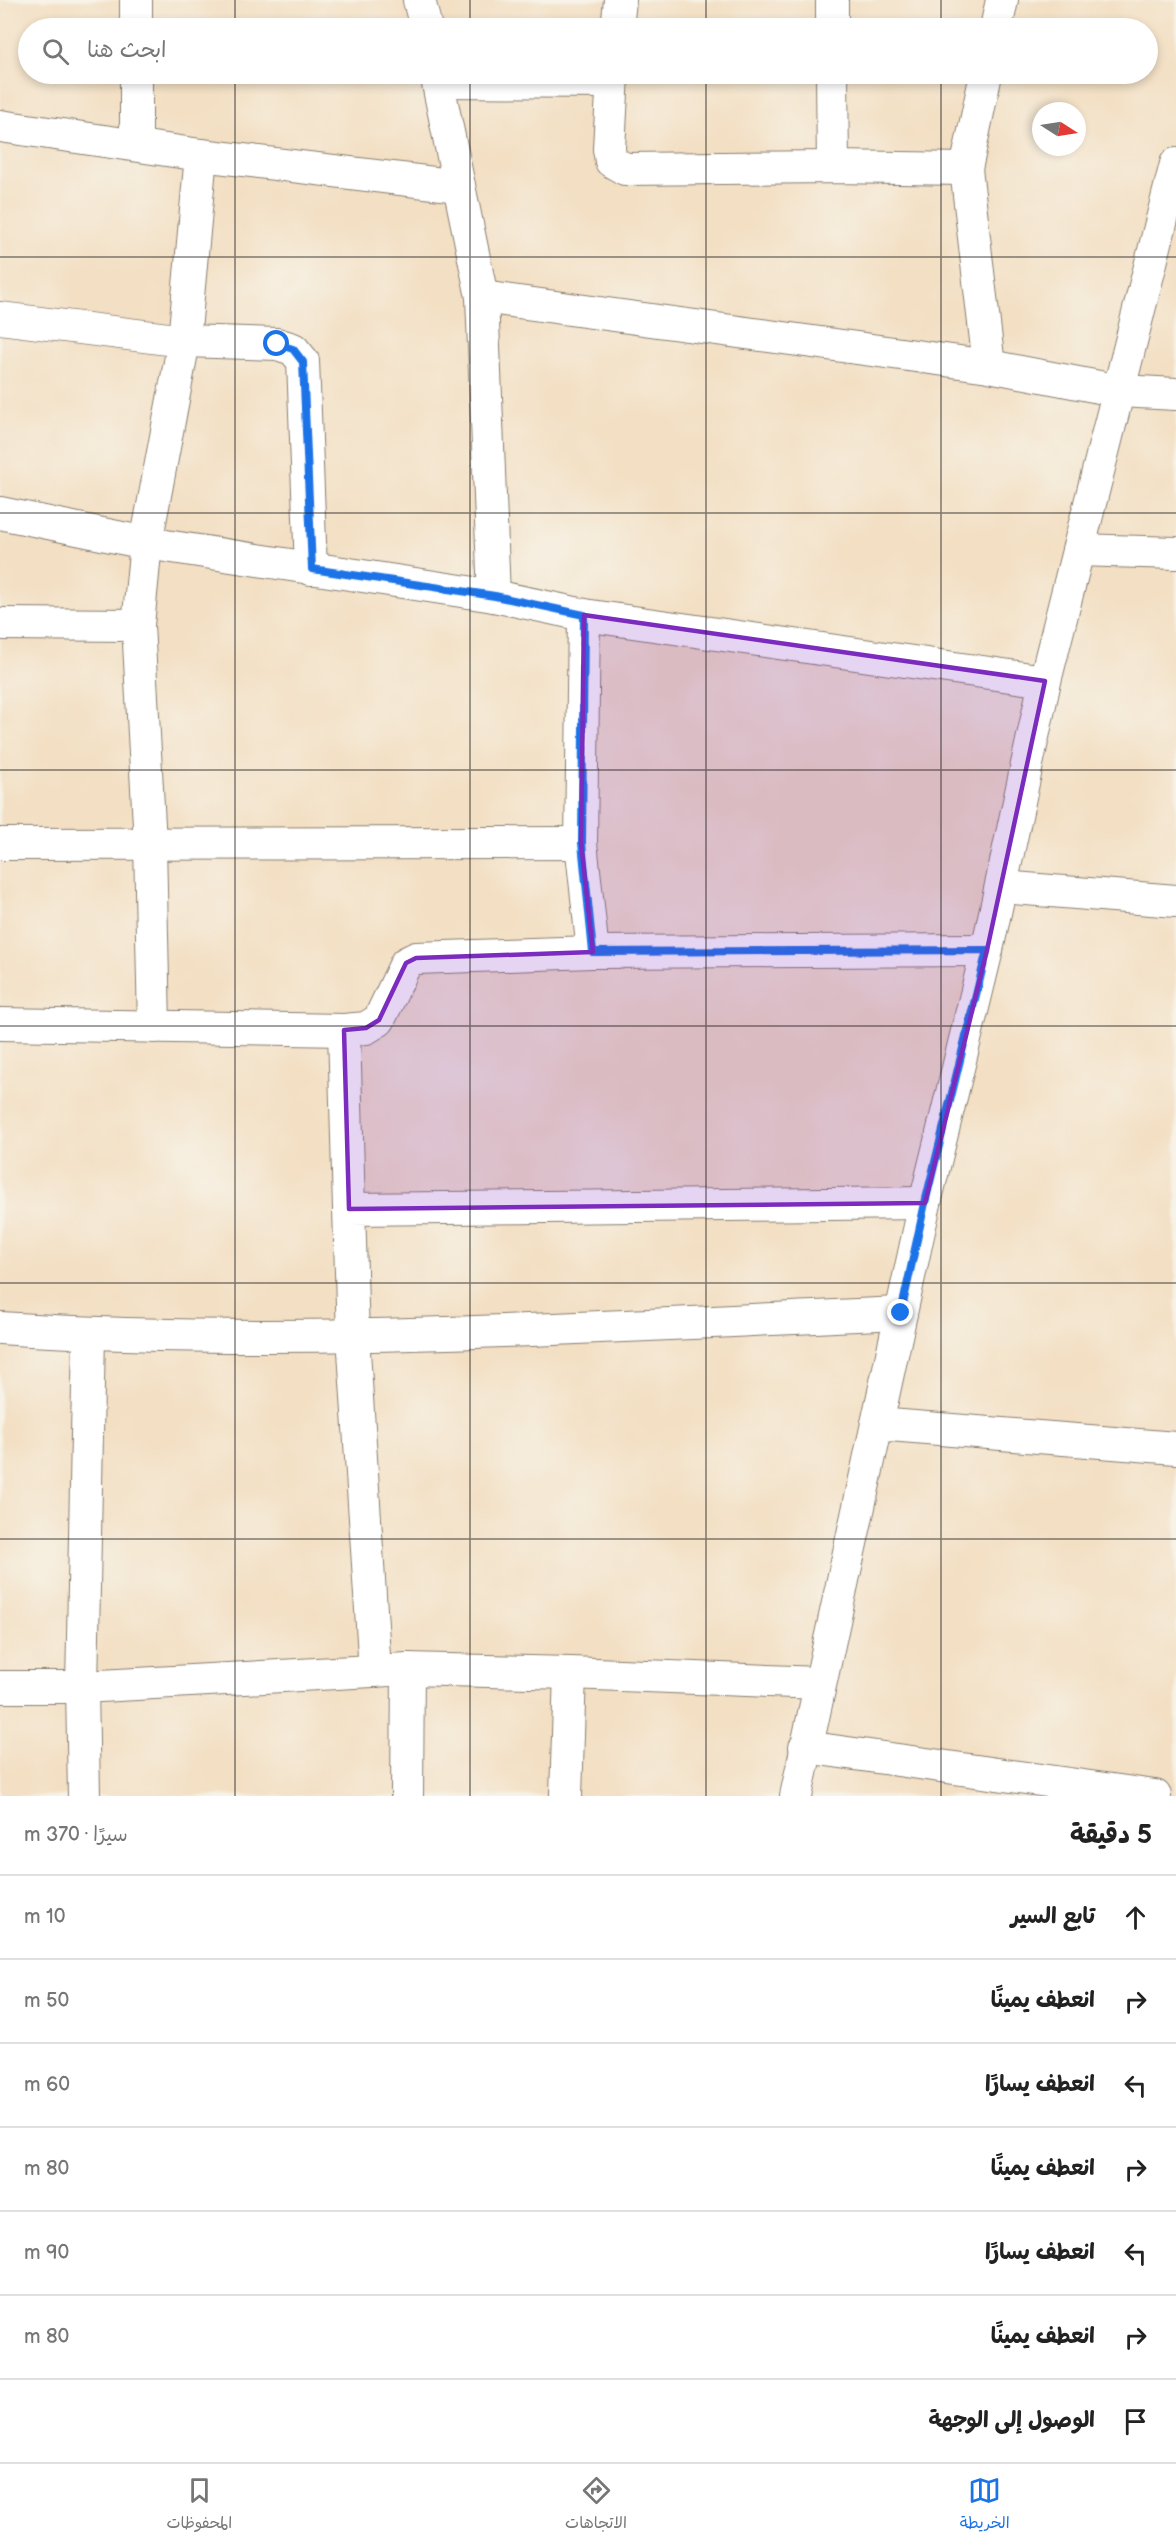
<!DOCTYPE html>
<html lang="ar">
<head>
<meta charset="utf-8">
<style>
  :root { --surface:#fff; --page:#f2f2f2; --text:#222; --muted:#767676; --line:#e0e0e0; --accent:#1a73e8 }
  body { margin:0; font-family:"Balsamiq Sans","Playpen Sans Arabic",sans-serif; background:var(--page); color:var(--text); direction:rtl }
  .compass { position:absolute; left:1032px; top:102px; width:54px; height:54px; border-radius:50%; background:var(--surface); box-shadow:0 3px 9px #0003; rotate:102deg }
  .stop { position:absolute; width:18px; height:18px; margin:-14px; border:4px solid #1a73e8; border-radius:50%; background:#fff }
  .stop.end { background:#1a73e8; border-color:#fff; box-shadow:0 2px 6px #0008 }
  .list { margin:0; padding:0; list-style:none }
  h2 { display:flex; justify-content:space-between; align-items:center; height:78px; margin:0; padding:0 24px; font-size:26px }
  h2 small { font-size:20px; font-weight:400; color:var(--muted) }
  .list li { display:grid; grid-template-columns:39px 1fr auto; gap:18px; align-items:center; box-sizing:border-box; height:84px; padding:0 24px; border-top:2px solid var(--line) }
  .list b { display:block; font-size:22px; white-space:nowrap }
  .list em { font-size:20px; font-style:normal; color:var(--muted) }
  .icon { flex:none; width:33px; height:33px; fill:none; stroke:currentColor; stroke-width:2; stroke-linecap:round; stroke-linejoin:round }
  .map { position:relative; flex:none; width:1176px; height:1796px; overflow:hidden; direction:ltr }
  .search { position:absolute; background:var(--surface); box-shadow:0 3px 9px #0003; left:18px; right:18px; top:18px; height:66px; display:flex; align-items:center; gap:15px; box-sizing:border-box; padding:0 21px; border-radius:33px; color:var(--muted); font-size:22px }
  .sheet { height:666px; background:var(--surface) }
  nav { display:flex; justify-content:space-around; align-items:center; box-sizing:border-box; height:84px; border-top:2px solid var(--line); background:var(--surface); font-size:16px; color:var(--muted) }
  nav a { display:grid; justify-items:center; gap:3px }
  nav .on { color:var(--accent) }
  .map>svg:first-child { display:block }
</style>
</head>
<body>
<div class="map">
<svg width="1176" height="1796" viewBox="0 0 1176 1796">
  <rect width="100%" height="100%" fill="#f7f3e8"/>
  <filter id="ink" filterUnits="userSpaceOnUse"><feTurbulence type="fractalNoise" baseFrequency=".0167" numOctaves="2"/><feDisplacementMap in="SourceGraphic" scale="12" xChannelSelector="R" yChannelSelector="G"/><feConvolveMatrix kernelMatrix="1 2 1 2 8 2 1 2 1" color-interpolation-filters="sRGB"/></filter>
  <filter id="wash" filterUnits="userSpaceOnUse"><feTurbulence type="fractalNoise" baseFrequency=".008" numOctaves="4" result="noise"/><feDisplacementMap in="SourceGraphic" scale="24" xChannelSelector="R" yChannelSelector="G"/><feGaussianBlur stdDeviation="1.35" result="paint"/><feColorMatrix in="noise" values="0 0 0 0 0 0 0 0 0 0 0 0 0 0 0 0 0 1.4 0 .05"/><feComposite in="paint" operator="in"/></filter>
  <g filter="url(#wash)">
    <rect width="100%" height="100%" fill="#f3dfc3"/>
  </g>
  <g filter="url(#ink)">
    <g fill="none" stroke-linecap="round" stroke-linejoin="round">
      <g stroke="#887e70" stroke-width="34">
        <g id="minor">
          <polyline points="419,0 426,28"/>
          <polyline points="832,0 832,28"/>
          <polyline points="136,28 136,0"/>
          <polyline points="617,28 620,0"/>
          <polyline points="996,28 1002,0"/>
          <polyline points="436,74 482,297 494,596"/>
          <polyline points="613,74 609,149 611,161 625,169 833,167 966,169 986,74"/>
          <polyline points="832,74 833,167"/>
          <polyline points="438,81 612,82"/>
          <polyline points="0,126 201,155 459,186"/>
          <polyline points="136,145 136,74"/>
          <polyline points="966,169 989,366"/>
          <polyline points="482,297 989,366 1120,391 1176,394"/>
          <polyline points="0,318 184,341 277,344 293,349 303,361 311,569"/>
          <polyline points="0,513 146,543 494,596 584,615 1045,681"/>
          <polyline points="1078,550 1176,553"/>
          <polyline points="584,615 581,843 593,952"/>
          <polyline points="0,624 138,625"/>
          <polyline points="0,844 581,843"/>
          <polyline points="1001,887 1176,901"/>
          <polyline points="0,1024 344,1030 366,1028 379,1020 406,963 416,958 593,952 987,950"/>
          <polyline points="154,1027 150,843 138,625 146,543 184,341 201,155"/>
          <polyline points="344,1030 349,1209"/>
          <path d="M0,1328C300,1348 601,1326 901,1313"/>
          <polyline points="877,1424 1176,1448"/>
          <polyline points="375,1671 353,1336 349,1209 925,1203"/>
          <polyline points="0,1687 82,1687 408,1669 570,1673 819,1683"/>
          <polyline points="805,1747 1155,1796"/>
          <polyline points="84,1796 82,1687 89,1334"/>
          <polyline points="407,1796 408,1669"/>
          <polyline points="566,1796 570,1673"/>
          <polyline points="796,1796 925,1203 987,950 1045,681 1176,164"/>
        </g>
      </g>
      <use href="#minor" stroke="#fff" stroke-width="32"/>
    </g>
  </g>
  <g fill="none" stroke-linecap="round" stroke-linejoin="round" filter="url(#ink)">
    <polyline stroke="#1a73e8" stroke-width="8" points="277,344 293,349 303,362 312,569 495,596 584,615 582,843 593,952 987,950 925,1203 901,1313"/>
  </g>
  <path fill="#7b2cbf" fill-opacity="0.2" stroke="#7b2cbf" stroke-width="4.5" stroke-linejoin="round" d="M584,615L1045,681L987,950L925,1203L349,1209L344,1030L366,1028L379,1020L406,963L416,958L593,952L581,843Z"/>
  <path fill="none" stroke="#1c1c1c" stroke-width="1.5" stroke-opacity="0.55" d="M235,0V28M470,0V28M706,0V28M941,0V28M235,74V1796M470,74V1796M706,74V1796M941,74V1796M0,257H1176M0,513H1176M0,770H1176M0,1026H1176M0,1283H1176M0,1539H1176"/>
</svg>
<svg class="compass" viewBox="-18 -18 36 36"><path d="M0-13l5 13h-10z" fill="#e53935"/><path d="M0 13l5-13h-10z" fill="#767676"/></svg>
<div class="stop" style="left:277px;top:344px"></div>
<div class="stop end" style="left:901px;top:1313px"></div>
<div class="search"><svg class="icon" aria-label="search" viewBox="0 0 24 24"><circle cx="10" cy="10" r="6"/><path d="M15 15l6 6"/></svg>ابحث هنا</div>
</div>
<section class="sheet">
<h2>5 دقيقة<small>سيرًا · 370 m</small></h2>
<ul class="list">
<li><svg class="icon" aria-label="ahead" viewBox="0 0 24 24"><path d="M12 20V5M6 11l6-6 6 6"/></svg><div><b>تابع السير</b></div><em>10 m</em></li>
<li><svg class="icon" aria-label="right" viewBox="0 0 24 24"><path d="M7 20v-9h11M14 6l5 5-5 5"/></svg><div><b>انعطف يمينًا</b></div><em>50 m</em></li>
<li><svg class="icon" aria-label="left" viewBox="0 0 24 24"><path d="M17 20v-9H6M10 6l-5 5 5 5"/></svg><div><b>انعطف يسارًا</b></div><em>60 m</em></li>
<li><svg class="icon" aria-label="right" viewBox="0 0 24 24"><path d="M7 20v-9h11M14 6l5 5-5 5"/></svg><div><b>انعطف يمينًا</b></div><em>80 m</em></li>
<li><svg class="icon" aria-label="left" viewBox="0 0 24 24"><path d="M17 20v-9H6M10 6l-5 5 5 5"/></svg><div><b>انعطف يسارًا</b></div><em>90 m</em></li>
<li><svg class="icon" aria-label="right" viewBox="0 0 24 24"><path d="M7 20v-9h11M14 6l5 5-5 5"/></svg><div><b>انعطف يمينًا</b></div><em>80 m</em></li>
<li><svg class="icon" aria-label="arrive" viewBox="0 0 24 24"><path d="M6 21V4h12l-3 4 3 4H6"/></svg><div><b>الوصول إلى الوجهة</b></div></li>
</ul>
</section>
<nav>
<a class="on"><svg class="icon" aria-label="map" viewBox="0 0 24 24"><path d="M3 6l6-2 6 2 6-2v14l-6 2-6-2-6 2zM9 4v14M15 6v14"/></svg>الخريطة</a>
<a><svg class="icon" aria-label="directions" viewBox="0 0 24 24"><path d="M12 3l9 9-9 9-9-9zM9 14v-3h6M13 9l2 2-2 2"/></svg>الاتجاهات</a>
<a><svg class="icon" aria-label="saved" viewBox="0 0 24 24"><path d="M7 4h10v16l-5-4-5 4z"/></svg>المحفوظات</a>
</nav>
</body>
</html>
